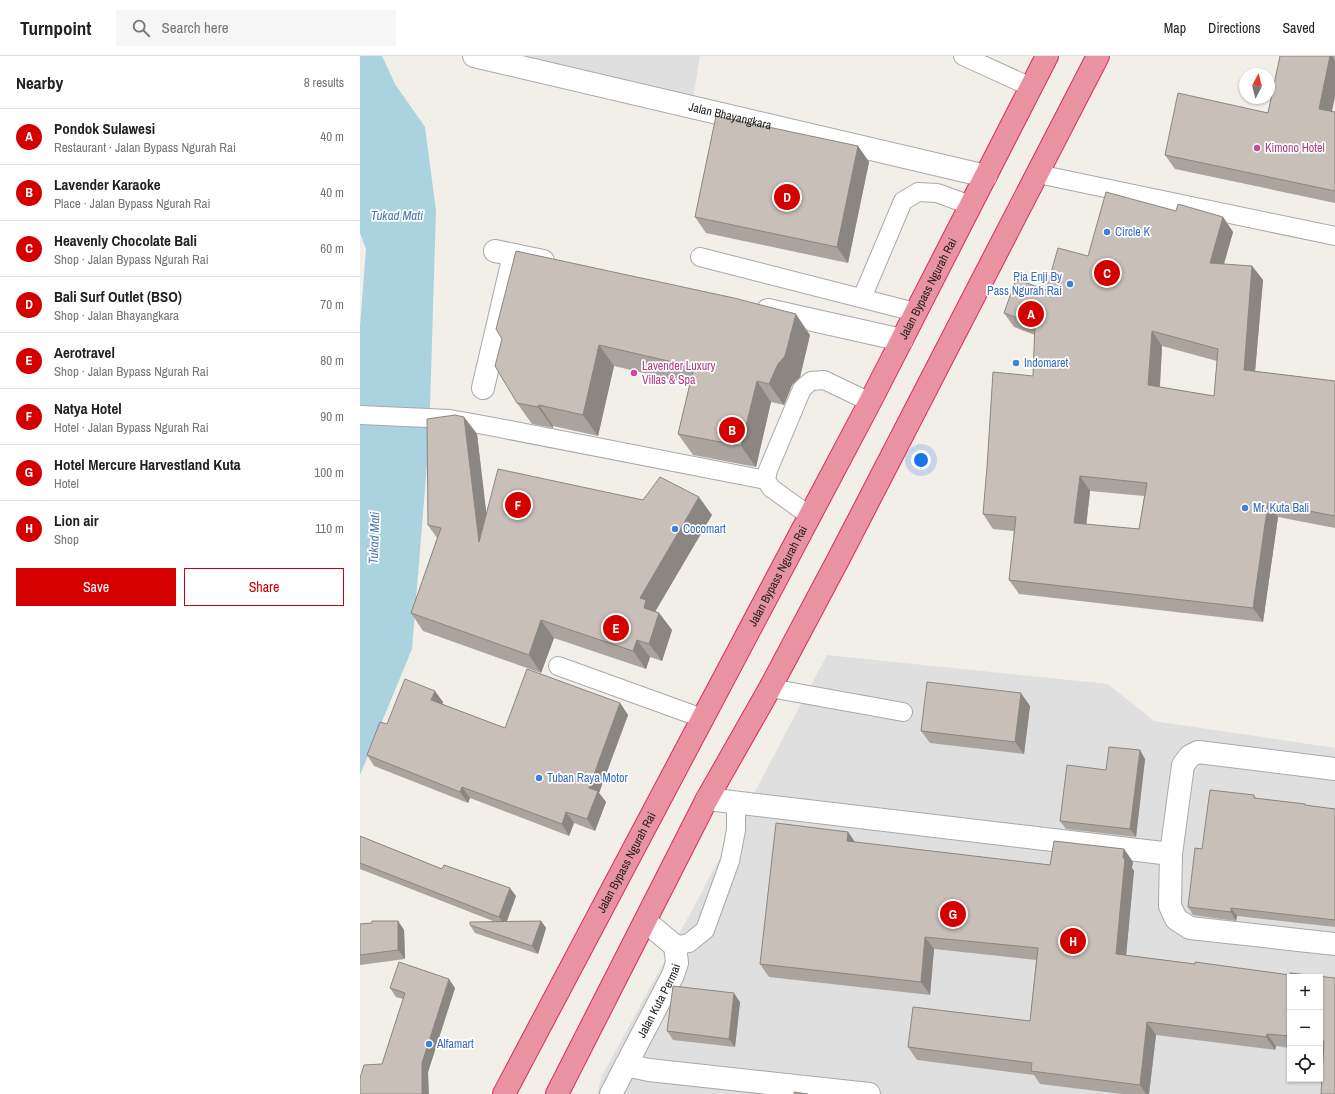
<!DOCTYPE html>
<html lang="en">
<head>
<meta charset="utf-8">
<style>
  :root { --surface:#fff; --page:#f6f6f6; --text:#222; --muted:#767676; --line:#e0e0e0; --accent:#d40000 }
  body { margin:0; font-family:"Archivo Narrow",sans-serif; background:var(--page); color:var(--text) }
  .controls { position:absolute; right:12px; bottom:12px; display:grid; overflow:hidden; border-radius:0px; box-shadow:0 1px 3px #0004 }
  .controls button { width:36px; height:36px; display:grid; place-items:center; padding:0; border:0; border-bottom:1px solid var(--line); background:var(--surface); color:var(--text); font:20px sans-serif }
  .compass { position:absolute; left:879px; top:12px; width:36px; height:36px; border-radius:50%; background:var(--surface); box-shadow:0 1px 3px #0004; rotate:7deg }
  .you { position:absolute; left:561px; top:404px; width:14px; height:14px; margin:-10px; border:3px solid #fff; border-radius:50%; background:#1a73e8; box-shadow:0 0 0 6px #1a73e833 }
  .badge { display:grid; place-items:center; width:26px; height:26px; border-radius:50%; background:var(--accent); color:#fff; font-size:13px; font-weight:700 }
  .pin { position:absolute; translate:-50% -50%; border:2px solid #fff; box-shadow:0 1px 4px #0006 }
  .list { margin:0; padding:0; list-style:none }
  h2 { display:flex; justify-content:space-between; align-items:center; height:52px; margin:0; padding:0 16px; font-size:17px }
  h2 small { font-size:13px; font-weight:400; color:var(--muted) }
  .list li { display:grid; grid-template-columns:26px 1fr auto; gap:12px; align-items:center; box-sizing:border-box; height:56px; padding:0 16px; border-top:1px solid var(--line) }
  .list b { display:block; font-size:15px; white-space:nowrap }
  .list p { margin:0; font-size:13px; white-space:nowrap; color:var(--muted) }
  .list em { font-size:13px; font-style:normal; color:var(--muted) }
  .actions { display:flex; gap:8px; padding:12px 16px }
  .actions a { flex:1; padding:9px 0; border:1px solid var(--accent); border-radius:0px; text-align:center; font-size:14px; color:var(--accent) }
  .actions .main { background:var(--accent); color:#fff }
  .icon { flex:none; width:22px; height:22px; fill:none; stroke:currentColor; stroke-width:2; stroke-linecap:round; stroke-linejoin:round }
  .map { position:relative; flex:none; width:975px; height:1038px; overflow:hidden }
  header { display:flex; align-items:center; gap:24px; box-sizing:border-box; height:56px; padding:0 20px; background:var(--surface); border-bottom:1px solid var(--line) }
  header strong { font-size:19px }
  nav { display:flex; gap:22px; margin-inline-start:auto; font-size:14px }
  .search { width:280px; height:36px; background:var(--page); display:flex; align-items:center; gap:10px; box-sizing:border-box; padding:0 14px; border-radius:0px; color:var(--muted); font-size:15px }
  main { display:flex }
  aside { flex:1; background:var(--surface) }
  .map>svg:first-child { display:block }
</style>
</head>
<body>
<header>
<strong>Turnpoint</strong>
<div class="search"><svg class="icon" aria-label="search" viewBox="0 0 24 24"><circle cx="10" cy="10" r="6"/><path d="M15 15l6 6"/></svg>Search here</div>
<nav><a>Map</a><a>Directions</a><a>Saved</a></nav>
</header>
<main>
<aside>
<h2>Nearby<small>8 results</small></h2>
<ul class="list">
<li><span class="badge">A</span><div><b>Pondok Sulawesi</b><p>Restaurant · Jalan Bypass Ngurah Rai</p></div><em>40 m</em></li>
<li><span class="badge">B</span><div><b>Lavender Karaoke</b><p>Place · Jalan Bypass Ngurah Rai</p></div><em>40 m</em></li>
<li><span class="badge">C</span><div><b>Heavenly Chocolate Bali</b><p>Shop · Jalan Bypass Ngurah Rai</p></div><em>60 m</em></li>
<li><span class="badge">D</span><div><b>Bali Surf Outlet (BSO)</b><p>Shop · Jalan Bhayangkara</p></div><em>70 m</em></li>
<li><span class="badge">E</span><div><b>Aerotravel</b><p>Shop · Jalan Bypass Ngurah Rai</p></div><em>80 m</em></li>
<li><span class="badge">F</span><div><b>Natya Hotel</b><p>Hotel · Jalan Bypass Ngurah Rai</p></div><em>90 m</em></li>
<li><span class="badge">G</span><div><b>Hotel Mercure Harvestland Kuta</b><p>Hotel</p></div><em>100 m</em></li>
<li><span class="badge">H</span><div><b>Lion air</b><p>Shop</p></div><em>110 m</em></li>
</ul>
<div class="actions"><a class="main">Save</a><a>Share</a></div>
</aside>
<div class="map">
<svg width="975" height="1038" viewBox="0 0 975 1038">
  <rect width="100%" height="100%" fill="#f2efe9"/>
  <g fill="#e0dfdf" fill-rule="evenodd">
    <polygon points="140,0 340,0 332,49"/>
    <path d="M467,599L748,628L794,665L975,692V1038H237L242,1020L338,843ZM930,921H960V1023H930Z"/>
  </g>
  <polygon fill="#aad3df" points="0,0 22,0 35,28 65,71 76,155 69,384 52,593 0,719 0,270 6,193 0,177"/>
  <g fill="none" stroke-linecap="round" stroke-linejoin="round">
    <g stroke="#a9a9a9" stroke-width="20">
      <g id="lane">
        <polyline points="603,0 671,31"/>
        <polyline points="678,118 975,180"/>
        <polyline points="340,201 555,256"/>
        <polyline points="502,242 543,145 558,136 577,137 610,149"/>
        <polyline points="0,359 90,363 129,370 406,424"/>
        <polyline points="450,460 411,432 406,424 408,414 442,333 451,325 464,324 510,346"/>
        <polyline points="198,610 342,662"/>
        <polyline points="410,632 543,656"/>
        <polyline points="315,890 329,887 345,874 370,805 376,774 376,746"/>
      </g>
    </g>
    <g stroke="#a9a9a9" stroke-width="24">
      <g id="street">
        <path id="s1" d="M114,0L626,120"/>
        <polyline points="135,195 183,205"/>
        <polyline points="408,254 542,284"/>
        <polyline points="123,332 154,199"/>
        <polyline points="975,713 838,696 830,700 823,709 811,798 810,850 816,863 830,872 975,888"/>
        <polyline points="347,743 811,798"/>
        <polyline points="266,1009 289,1014 509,1038"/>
        <path id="s2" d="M251,1038L313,919L317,907L315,890L285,865"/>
      </g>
    </g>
    <g stroke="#dc2a67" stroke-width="24">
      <g id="highway">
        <path id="s3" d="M144,1038L510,346L687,0"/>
        <polyline points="197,1038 347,743 410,632 479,502 738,0"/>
      </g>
    </g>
    <use href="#lane" stroke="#fff" stroke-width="18"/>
    <use href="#street" stroke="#fff" stroke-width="22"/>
    <use href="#highway" stroke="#e892a2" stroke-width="22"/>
  </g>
  <g fill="#aba49e" fill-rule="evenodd">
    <polygon points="920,0 975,0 975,40 972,56 975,56 975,147 815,113 805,99 908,57"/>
    <polygon points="498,90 509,106 488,207 346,177 335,161"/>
    <path d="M816,155L863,161L873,176L864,208L892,210L903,224L895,315L975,325V472L918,461L903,566L659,538L649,524L654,475L633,473L623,458L673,320L675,279L654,271L644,257L686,234L728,200ZM802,290L857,305L854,340L800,331ZM730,435L784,440L779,473L726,468Z"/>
    <polygon points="450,279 440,321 432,329 424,349 411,346 396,411 333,399 318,378 330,328 254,310 238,380 193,370 193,372 172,368 157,347 142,283"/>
    <polygon points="104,361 117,378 126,459 352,459 295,555 299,557 312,574 302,605 290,601 286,613 194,582 181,617 63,575 51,557 77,482 68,469"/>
    <polygon points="83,646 82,648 145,672 260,647 268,659 239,737 246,746 235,775 214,767 209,780 110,742 108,747 14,710 7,699 27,668"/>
    <polygon points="670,650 664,698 570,687 561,675"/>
    <polygon points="785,703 776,781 706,773 700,765 746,714"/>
    <polygon points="894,739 896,742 945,748 946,749 975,753 975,871 877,860 876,865 833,859 828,851 842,793"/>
    <polygon points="416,767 488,776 495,786 690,809 694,785 764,793 773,806 772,812 774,815 766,899 835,908 835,906 930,919 930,917 975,922 975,1038 961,1038 963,996 960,996 960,921 930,921 930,992 916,990 915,994 796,979 789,1038 762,1038 680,1028 674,1019 557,1004 548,991 553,951 670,965 676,904 574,893 570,939 409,921 400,908"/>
    <polygon points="0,780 82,813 156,840 147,865 181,865 186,872 178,898 115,877 110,869 133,865 0,813"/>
    <polygon points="38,865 44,874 45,903 0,909 0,868"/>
    <polygon points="30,932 95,932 68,1016 22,1008 43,943 36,941"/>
    <polygon points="380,946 375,991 313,984 307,975"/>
  </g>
  <g fill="#8b8681">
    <polygon points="970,0 972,0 975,5 975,40 969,68 959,53"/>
    <polygon points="498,90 509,106 488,207 477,191"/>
    <polygon points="863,161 873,176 860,221 850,207"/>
    <polygon points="892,210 903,224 894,328 884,314"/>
    <polygon points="436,258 450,279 440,321 432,329 424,349 409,328"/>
    <polygon points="792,275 802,290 799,344 788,329"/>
    <polygon points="239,289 254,310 238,380 223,359"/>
    <polygon points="397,325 411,346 396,411 381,390"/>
    <polygon points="179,349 193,370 193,372 178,351"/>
    <polygon points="104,361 117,378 132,504 119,486"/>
    <polygon points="720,420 730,435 725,481 714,467"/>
    <polygon points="339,441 352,459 295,556 299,557 312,574 302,605 289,588 284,552 280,542"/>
    <polygon points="908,447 918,461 903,566 893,552"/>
    <polygon points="181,564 194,582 181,617 169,599"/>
    <polygon points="277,584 290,601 286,613 273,595"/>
    <polygon points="75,635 83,646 79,656 71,644"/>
    <polygon points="661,637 670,650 664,698 655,686"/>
    <polygon points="260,647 268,659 239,737 246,746 235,775 227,763 229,732"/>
    <polygon points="780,694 785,703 776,781 770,773"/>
    <polygon points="102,731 110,742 108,747 100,736"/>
    <polygon points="206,756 214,767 209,780 202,768"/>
    <polygon points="488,776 497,789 487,785"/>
    <polygon points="764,793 773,806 772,812 774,815 765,911 756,898"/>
    <polygon points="150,832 156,840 145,870 139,861"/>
    <polygon points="871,852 877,860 876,865 871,856"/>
    <polygon points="38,865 44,874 45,903 38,894"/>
    <polygon points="181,865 186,872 178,898 172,890"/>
    <polygon points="565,881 574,893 570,939 561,926"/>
    <polygon points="89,923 95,932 68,1016 69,1038 62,1038 62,1007"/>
    <polygon points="374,937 380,946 375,991 369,983"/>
    <polygon points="787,966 796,979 789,1038 786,1038 780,1029"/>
    <polygon points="907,978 916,990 915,994 906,981"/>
  </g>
  <g fill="#c7bfb8" stroke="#8b8681" fill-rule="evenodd">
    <polygon points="920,0 970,0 959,53 975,56 975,135 805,99 818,37 908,57"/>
    <polygon points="356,60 498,90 477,191 335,161"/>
    <path d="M746,136L816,155L818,148L863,161L850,207L892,210L884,314L975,325V460L908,447L893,552L649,524L656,461L623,458L627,411L633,316L673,320L675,268L644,257L656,223L686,234L698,192L728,200ZM792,275L858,293L854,340L788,329ZM720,420L787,427L779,473L714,467Z"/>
    <polygon points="156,195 374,242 436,258 425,300 418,308 409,328 397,325 381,390 318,378 334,311 239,289 223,359 179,349 178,351 157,347 135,310 142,283 136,273"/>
    <polygon points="95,359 104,361 119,486 138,413 283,444 300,421 339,441 280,542 286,544 284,552 299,557 289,588 277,584 273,595 181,564 169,599 51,557 81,472 68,469 67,363"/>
    <polygon points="167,613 260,647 229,732 238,735 227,763 206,756 202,768 102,731 100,736 7,699 20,666 27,668 45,623 75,635 71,644 145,672"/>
    <polygon points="567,626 661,637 655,686 561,675"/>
    <polygon points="749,691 780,694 770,773 700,765 707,709 746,714"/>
    <polygon points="850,734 894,739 894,742 945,748 945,749 975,753 975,864 871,852 871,856 828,851 835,792 842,793"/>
    <polygon points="416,767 488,776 487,785 690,809 694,785 764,793 763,802 765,802 756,898 835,908 835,906 930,919 930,917 975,922 975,1038 961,1038 964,985 960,984 960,921 930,921 930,980 907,978 906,981 787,966 780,1029 671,1015 672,1007 548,991 553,951 670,965 678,892 565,881 561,926 400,908"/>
    <polygon points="0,780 82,813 84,809 150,832 139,861 0,807"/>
    <polygon points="12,865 38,865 38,894 0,899 0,868 12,867"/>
    <polygon points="181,865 172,890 110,869 110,866"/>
    <polygon points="39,906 89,923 62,1007 62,1038 0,1038 0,1022 4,1009 22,1008 45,937 30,932"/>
    <polygon points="313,930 374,937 369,983 307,975"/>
    <polygon points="434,1036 448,1038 434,1038"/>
  </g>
  <g fill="#d1479c" stroke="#fff" stroke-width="1.5">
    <circle cx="897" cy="92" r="4"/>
    <circle cx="274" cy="317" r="4"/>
  </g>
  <g fill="#3f7fe0" stroke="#fff" stroke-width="1.5">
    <circle cx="747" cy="176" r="4"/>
    <circle cx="710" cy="228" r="4"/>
    <circle cx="656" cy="307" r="4"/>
    <circle cx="885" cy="452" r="4"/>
    <circle cx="315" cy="473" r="4"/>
    <circle cx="179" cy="722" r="4"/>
    <circle cx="69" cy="988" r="4"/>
  </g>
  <g text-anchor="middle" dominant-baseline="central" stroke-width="3.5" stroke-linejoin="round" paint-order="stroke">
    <g font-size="12" fill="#222" stroke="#fff">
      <text stroke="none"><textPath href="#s1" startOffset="263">Jalan Bhayangkara</textPath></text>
      <text stroke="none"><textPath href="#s3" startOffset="910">Jalan Bypass Ngurah Rai</textPath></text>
      <text stroke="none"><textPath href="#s3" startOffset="586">Jalan Bypass Ngurah Rai</textPath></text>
      <text stroke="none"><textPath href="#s3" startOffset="262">Jalan Bypass Ngurah Rai</textPath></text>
      <text stroke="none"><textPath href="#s2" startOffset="105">Jalan Kuta Permai</textPath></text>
    </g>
    <g font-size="12" fill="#b23c85" stroke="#fff" text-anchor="start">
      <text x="905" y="92">Kimono Hotel</text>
      <text x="282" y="310">Lavender Luxury<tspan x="282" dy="14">Villas &amp; Spa</tspan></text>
    </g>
    <g font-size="12" fill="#366cbe" stroke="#fff" text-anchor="start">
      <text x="755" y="176">Circle K</text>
      <text x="702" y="221" text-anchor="end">Pia Enji By<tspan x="702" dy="14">Pass Ngurah Rai</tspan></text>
      <text x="664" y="307">Indomaret</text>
      <text x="893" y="452">Mr. Kuta Bali</text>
      <text x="323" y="473">Cocomart</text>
      <text x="187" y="722">Tuban Raya Motor</text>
      <text x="77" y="988">Alfamart</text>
    </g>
    <g font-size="13" font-style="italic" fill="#4a7aab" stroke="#fff">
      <text x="37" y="159">Tukad Mati</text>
      <text transform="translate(14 482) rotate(-88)">Tukad Mati</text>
    </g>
  </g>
</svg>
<div class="controls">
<button>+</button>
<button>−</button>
<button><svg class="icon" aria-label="locate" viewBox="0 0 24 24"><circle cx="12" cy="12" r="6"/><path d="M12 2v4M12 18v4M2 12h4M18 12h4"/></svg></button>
</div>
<svg class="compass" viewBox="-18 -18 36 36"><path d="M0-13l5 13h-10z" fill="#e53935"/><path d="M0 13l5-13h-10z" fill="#767676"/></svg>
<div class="you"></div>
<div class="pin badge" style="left:671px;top:258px">A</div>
<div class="pin badge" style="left:372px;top:374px">B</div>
<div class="pin badge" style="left:747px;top:217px">C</div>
<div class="pin badge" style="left:427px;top:141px">D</div>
<div class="pin badge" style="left:256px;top:572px">E</div>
<div class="pin badge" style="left:158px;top:449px">F</div>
<div class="pin badge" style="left:593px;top:858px">G</div>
<div class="pin badge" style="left:713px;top:885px">H</div>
</div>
</main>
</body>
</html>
